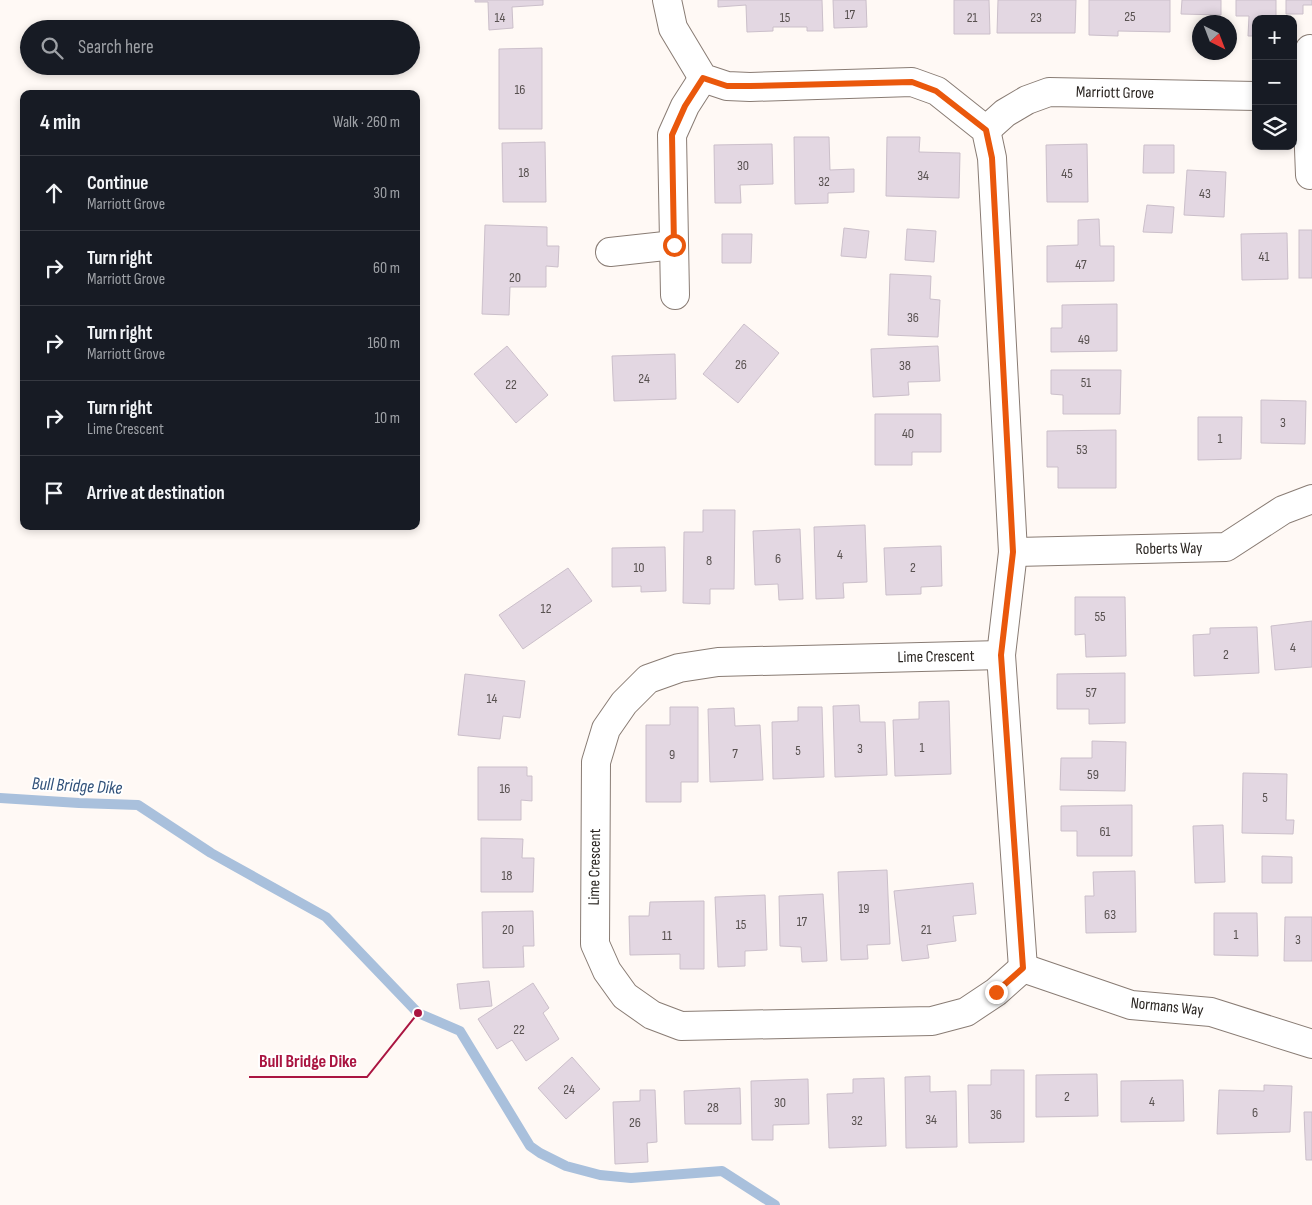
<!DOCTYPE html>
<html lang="en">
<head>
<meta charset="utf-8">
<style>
  :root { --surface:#171b24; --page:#242831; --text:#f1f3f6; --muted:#9ea1a6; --line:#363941 }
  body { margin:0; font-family:"Sofia Sans Condensed",sans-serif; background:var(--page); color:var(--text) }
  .controls { position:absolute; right:15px; top:15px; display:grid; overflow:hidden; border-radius:10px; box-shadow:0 2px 8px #0003 }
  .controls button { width:45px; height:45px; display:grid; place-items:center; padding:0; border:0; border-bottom:1px solid var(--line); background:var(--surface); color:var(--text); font:25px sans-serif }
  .compass { position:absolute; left:1192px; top:15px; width:45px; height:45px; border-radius:50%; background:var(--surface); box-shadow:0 2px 8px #0003; rotate:138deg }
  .stop { position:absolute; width:15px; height:15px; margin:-11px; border:4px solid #ea580c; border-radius:50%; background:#fff }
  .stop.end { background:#ea580c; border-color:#fff; box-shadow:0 1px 5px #0008 }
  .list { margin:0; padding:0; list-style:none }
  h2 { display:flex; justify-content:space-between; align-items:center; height:65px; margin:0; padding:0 20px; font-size:21px }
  h2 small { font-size:16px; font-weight:400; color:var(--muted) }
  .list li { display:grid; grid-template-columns:32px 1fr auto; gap:15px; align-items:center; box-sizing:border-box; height:75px; padding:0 20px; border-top:1px solid var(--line) }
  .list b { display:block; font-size:19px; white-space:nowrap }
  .list p { margin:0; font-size:16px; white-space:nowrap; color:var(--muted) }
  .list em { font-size:16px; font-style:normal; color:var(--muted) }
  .icon { flex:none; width:28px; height:28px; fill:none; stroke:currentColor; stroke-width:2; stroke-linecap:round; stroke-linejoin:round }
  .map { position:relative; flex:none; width:1312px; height:1205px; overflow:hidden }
  .search { position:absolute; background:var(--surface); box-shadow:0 2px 8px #0003; left:20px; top:20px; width:400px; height:55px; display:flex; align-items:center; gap:12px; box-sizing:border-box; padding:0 18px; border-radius:28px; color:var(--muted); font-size:19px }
  .panel { position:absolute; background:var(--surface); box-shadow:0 2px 8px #0003; left:20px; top:90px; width:400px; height:440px; border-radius:10px }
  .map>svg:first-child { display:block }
</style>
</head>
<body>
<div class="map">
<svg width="1312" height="1205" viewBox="0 0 1312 1205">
  <rect width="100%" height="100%" fill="#fff9f5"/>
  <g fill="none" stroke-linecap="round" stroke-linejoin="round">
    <polyline stroke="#a9c0dc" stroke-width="10" points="0,798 79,803 138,805 211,853 326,917 418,1013 460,1031 530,1146 540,1153 566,1166 600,1175 631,1178 722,1171 775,1205"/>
  </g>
  <g fill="#e3d7e2" stroke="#cbbfca">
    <polygon points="475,0 543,0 543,5 512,7 513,28 489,30 488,2 475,2"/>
    <polygon points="718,0 822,0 823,31 807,31 807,27 773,27 773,31 747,32 746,5 718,7"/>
    <polygon points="833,0 866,0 867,27 834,28"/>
    <polygon points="954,0 989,0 990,34 954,34"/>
    <polygon points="998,0 1076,0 1075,33 997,33"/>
    <polygon points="1089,0 1170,0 1170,32 1118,31 1118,36 1089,35"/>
    <polygon points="1182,0 1221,0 1221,15 1181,14"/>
    <polygon points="1236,0 1276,0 1276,19 1256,19 1256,36 1248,36 1249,16 1236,16"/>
    <polygon points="1286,0 1312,0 1312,5 1303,5 1303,14 1286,14"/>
    <polygon points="542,48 542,129 499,129 499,49"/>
    <polygon points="794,137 829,137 830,170 854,169 854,192 828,193 828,203 795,204"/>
    <polygon points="887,137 920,137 919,152 960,153 959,198 886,196"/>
    <polygon points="545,142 546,202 503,202 502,143"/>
    <polygon points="772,144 773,184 740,185 741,203 715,203 714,145"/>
    <polygon points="1087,144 1088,202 1047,202 1046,145"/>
    <polygon points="1144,145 1174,145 1174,173 1143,173"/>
    <polygon points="1187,170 1226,172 1224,217 1184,215"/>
    <polygon points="1147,205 1174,207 1172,233 1143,232"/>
    <polygon points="1099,219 1100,246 1114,246 1114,281 1047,282 1047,246 1078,245 1078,220"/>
    <polygon points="485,225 547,227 547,246 559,246 558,267 546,266 546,287 510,287 509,315 482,314"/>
    <polygon points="844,228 869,231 866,258 841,256"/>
    <polygon points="907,229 936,231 934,262 905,260"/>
    <rect x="1299" y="230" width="13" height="48"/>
    <polygon points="1287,233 1288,279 1242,280 1241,234"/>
    <polygon points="722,234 752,234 751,263 722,263"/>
    <polygon points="890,274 931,276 930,299 940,300 938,337 888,335"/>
    <polygon points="1117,304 1117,351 1051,352 1051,328 1062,328 1062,305"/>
    <polygon points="744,324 779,353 738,403 703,374"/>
    <polygon points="507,346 548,395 516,423 474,374"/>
    <polygon points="938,346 940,381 908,382 909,395 873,397 871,349"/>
    <polygon points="675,354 676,399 614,401 612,356"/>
    <polygon points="1051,370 1121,370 1120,414 1063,414 1063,395 1051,394"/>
    <polygon points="1261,400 1306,401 1305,444 1261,443"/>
    <polygon points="875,414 941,414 941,452 912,452 912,465 875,465"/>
    <polygon points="1198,417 1242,417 1241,459 1198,460"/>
    <polygon points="1116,430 1116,488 1058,488 1058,467 1047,467 1047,431"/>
    <polygon points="703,510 735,510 734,589 710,589 710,604 683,603 684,532 703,532"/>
    <polygon points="865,525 867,582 843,583 844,598 816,599 814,527"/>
    <polygon points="800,529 803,599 779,600 778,584 755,585 753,531"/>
    <polygon points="941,546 942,586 921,587 921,594 886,595 884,548"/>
    <polygon points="665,547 666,591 641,592 641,586 612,587 612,548"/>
    <polygon points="568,568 592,601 523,649 499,615"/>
    <polygon points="1075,597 1125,597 1126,656 1086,657 1085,634 1075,635"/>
    <polygon points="1312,621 1312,667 1275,670 1271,626"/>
    <polygon points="1257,627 1259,673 1194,676 1193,635 1210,634 1210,628"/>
    <polygon points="1125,673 1125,723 1089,724 1089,709 1057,709 1057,674"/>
    <polygon points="465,674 525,681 520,718 503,716 500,739 458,735"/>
    <polygon points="949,701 951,774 895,776 893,720 919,719 919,702"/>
    <polygon points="859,705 860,722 885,722 887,775 835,777 833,706"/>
    <polygon points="670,707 698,707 698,782 681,782 681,802 646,802 646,725 670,725"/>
    <polygon points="798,707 822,707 824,777 773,779 772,722 798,721"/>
    <polygon points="734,708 735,726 760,725 763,780 710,782 708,709"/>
    <polygon points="1092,741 1126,742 1125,791 1060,790 1061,758 1092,758"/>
    <polygon points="478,767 527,767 527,776 532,776 532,801 521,800 521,820 478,820"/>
    <polygon points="1243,773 1287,774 1286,820 1294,820 1293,834 1242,833"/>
    <polygon points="1132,805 1132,856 1077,856 1077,831 1061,831 1061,806"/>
    <polygon points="1223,825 1225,882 1195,883 1193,826"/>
    <polygon points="481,838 523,839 522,858 534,858 533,892 481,892"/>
    <polygon points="1262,856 1292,857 1292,883 1262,883"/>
    <polygon points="887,870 890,944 867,945 868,959 841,960 838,872"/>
    <polygon points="1135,871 1136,932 1086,933 1085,896 1094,896 1093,872"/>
    <polygon points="973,883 976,914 953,916 956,941 927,945 929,958 902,961 894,891"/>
    <polygon points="823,894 827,961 802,962 801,947 780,946 779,896"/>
    <polygon points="765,895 767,950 745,951 745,966 718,967 715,897"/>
    <polygon points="704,901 704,969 680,969 680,954 630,955 629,916 649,916 650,902"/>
    <polygon points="533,911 534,946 523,946 524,967 483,968 482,912"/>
    <polygon points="1214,913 1257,913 1258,956 1214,955"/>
    <polygon points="1285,917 1312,917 1312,961 1284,961"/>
    <polygon points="489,981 492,1006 460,1009 457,984"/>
    <polygon points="533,983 549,1008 543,1013 559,1039 526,1061 512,1040 497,1049 478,1019"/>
    <polygon points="572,1057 600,1089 566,1119 538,1088"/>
    <polygon points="991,1070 1024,1070 1024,1142 969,1143 968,1085 991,1085"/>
    <polygon points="1097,1074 1098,1116 1036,1117 1036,1075"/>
    <polygon points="930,1076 930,1092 956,1091 957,1147 906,1148 905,1077"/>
    <polygon points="884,1078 886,1146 829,1148 827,1094 853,1093 853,1079"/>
    <polygon points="808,1079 809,1124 773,1125 773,1140 752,1140 751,1081"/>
    <polygon points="1183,1080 1184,1121 1121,1122 1121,1081"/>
    <polygon points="1264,1085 1292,1086 1290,1132 1217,1134 1219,1090 1264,1091"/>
    <polygon points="740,1088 741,1124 685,1124 684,1091"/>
    <polygon points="640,1090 655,1090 657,1142 647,1143 648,1162 615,1164 613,1102 640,1101"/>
    <polygon points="1304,1112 1312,1112 1312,1160 1306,1160"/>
  </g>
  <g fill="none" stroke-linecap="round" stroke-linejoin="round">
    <g stroke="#897c74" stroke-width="30">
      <g id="minor">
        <polyline points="667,0 673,28 703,78 727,86 750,87 912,82 937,91 986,130 992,158 1013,552 1001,655 1023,968"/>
        <polyline points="986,130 1005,113 1027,100 1049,92 1256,96"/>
        <polyline points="1310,175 1307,97 1310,49"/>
        <polyline points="610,252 674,245"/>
        <polyline points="675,295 672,135 685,106 703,78"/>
        <polyline points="1013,552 1226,547 1283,510 1312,499"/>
        <polyline points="1001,655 718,662 679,668 648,679 624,703 606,729 596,762 595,944 607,971 625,996 652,1015 681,1026 932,1021 966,1012 996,992 1023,968"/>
        <polyline points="1023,968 1131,1005 1211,1012 1312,1044"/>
      </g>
    </g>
    <use href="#minor" stroke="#fff" stroke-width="28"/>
  </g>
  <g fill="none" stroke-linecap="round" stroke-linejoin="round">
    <polyline stroke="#ea580c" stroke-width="6" points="674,245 672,135 685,106 703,78 727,86 750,86 912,82 936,91 986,130 992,158 1013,552 1001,655 1023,968 996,992"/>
  </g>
  <g text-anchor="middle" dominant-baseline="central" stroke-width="4" stroke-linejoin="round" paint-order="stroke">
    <g font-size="14" fill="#585150">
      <text x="850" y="14">17</text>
      <text x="1130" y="16">25</text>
      <text x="500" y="17">14</text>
      <text x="785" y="17">15</text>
      <text x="972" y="17">21</text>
      <text x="1036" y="17">23</text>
      <text x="520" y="89">16</text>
      <text x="743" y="165">30</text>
      <text x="524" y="172">18</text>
      <text x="1067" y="173">45</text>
      <text x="923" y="175">34</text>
      <text x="824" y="181">32</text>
      <text x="1205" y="193">43</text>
      <text x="1264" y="256">41</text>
      <text x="1081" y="264">47</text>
      <text x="515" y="277">20</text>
      <text x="913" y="317">36</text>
      <text x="1084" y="339">49</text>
      <text x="741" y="364">26</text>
      <text x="905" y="365">38</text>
      <text x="644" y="378">24</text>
      <text x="1086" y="382">51</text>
      <text x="511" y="384">22</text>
      <text x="1283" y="422">3</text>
      <text x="908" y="433">40</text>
      <text x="1220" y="438">1</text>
      <text x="1082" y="449">53</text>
      <text x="840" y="554">4</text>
      <text x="778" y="558">6</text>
      <text x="709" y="560">8</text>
      <text x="639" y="567">10</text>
      <text x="913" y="567">2</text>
      <text x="546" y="608">12</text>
      <text x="1100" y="616">55</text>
      <text x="1293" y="647">4</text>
      <text x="1226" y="654">2</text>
      <text x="1091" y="692">57</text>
      <text x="492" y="698">14</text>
      <text x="922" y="747">1</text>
      <text x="860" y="748">3</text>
      <text x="798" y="750">5</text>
      <text x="735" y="753">7</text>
      <text x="672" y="754">9</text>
      <text x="1093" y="774">59</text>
      <text x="505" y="788">16</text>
      <text x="1265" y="797">5</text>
      <text x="1105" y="831">61</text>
      <text x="507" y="875">18</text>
      <text x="864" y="908">19</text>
      <text x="1110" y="914">63</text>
      <text x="802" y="921">17</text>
      <text x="741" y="924">15</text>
      <text x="508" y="929">20</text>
      <text x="926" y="929">21</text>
      <text x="1236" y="934">1</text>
      <text x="667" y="935">11</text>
      <text x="1298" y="939">3</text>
      <text x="519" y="1029">22</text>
      <text x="569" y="1089">24</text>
      <text x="1067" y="1096">2</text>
      <text x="1152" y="1101">4</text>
      <text x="780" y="1102">30</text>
      <text x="713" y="1107">28</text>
      <text x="1255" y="1112">6</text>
      <text x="996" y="1114">36</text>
      <text x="931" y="1119">34</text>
      <text x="857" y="1120">32</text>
      <text x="635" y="1122">26</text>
    </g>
    <g font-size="16" fill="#292420" stroke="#fff">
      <text transform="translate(1115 93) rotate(1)">Marriott Grove</text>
      <text transform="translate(1169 549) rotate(-1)">Roberts Way</text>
      <text transform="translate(936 657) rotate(-1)">Lime Crescent</text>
      <text transform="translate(595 867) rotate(-89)">Lime Crescent</text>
      <text transform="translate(1167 1007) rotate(6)">Normans Way</text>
    </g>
    <g font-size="18" font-style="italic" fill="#30517a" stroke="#fff">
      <text transform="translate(77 786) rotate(3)">Bull Bridge Dike</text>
    </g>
  </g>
  <path fill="none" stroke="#aa1541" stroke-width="2" d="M418 1013L367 1077H249"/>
  <circle fill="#aa1541" stroke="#fff" stroke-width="2" cx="418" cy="1013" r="5"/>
  <g font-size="18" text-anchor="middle" font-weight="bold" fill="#aa1541" stroke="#fff" stroke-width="4" stroke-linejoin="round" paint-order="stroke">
    <text x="308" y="1067">Bull Bridge Dike</text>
  </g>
</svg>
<div class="controls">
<button>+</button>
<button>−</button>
<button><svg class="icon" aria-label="layers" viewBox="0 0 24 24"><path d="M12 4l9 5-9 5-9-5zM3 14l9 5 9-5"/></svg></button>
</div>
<svg class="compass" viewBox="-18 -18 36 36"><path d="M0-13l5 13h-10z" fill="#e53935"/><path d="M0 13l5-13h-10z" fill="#9ea1a6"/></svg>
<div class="stop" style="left:674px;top:245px"></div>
<div class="stop end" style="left:996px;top:992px"></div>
<div class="search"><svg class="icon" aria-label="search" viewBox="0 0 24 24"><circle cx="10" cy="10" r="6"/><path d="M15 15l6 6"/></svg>Search here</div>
<section class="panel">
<h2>4 min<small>Walk · 260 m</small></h2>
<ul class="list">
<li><svg class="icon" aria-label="ahead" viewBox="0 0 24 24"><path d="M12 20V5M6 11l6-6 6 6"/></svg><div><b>Continue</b><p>Marriott Grove</p></div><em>30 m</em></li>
<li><svg class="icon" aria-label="right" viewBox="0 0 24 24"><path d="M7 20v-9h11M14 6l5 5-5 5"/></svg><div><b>Turn right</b><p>Marriott Grove</p></div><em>60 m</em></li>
<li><svg class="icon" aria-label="right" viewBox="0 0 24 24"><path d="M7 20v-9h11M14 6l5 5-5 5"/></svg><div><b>Turn right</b><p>Marriott Grove</p></div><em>160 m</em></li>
<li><svg class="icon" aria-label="right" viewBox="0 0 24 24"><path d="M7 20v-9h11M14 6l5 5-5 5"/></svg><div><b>Turn right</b><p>Lime Crescent</p></div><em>10 m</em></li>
<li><svg class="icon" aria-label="arrive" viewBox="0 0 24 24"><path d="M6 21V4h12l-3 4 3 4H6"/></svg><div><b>Arrive at destination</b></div></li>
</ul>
</section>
</div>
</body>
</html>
